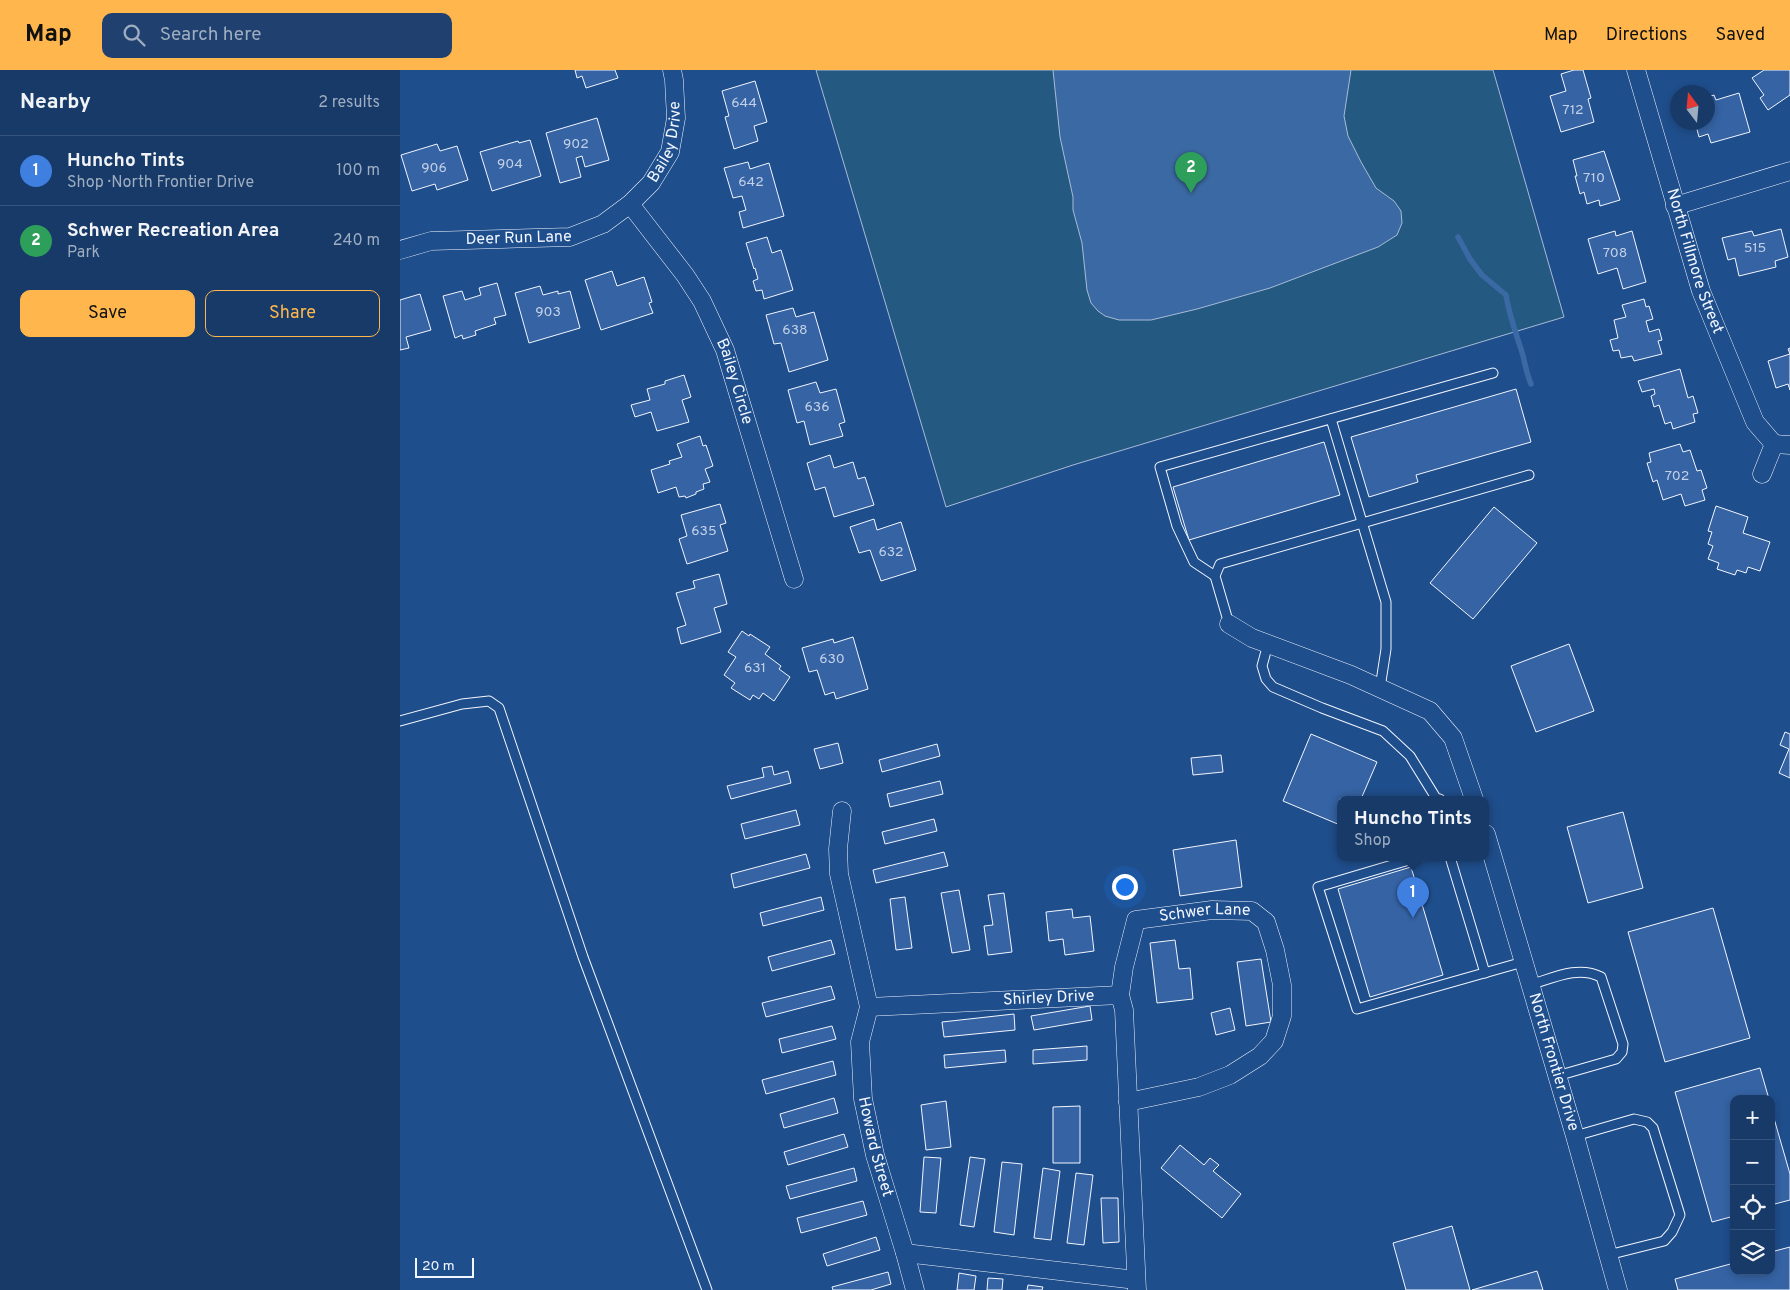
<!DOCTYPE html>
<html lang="en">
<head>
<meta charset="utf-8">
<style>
  :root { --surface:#173a69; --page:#20416f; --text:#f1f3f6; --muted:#9eadc0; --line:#36547d; --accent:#ffb74d }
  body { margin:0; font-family:Overpass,sans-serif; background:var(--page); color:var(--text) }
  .controls { position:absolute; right:15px; bottom:15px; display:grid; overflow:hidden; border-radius:10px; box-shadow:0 2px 8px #0003 }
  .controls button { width:45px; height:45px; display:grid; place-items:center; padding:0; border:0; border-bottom:1px solid var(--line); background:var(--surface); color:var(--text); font:25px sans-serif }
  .compass { position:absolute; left:1270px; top:15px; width:45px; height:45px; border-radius:50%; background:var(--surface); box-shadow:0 2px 8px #0003; rotate:344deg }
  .scale { position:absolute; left:15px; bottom:12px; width:59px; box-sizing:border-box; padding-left:5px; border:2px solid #f2f6ff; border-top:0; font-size:14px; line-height:18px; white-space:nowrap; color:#f2f6ff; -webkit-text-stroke:4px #1f4e8c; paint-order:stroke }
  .you { position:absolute; left:724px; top:816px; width:18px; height:18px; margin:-12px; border:4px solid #fff; border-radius:50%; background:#1a73e8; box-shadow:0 0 0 8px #1a73e833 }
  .badge { display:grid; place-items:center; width:32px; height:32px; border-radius:50%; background:var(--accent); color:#fff; font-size:16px; font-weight:700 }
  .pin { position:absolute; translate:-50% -41px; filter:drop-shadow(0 1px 2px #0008) }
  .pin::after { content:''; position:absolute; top:26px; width:18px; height:15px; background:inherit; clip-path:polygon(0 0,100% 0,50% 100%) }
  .popup { position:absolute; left:937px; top:726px; width:152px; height:65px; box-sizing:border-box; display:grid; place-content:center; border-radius:10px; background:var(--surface); filter:drop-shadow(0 1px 4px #0005); font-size:16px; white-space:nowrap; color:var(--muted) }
  .popup b { font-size:19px; color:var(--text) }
  .popup::after { content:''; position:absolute; left:50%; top:100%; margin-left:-10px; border:10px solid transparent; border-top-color:var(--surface) }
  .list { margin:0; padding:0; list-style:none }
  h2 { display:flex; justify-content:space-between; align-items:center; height:65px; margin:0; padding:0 20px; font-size:21px }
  h2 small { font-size:16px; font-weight:400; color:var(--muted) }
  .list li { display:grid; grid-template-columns:32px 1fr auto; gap:15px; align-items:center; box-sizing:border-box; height:70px; padding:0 20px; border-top:1px solid var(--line) }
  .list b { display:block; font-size:19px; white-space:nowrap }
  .list p { margin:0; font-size:16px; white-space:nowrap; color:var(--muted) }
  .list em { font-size:16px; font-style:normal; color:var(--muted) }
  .actions { display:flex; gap:10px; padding:15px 20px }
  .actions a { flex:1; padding:11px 0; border:1px solid var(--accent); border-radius:10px; text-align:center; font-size:18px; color:var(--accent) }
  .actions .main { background:var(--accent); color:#111 }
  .icon { flex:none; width:28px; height:28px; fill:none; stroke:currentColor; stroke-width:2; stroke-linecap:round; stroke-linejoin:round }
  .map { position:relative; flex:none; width:1390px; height:1220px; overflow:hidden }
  header { display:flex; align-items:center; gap:30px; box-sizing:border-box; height:70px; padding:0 25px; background:var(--accent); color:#111 }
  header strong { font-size:24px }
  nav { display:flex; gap:28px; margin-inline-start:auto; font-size:18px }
  .search { width:350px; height:45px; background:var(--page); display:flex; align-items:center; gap:12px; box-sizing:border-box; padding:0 18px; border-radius:10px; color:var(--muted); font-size:19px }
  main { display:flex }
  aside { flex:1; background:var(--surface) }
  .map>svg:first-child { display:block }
</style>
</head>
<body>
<header>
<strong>Map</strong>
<div class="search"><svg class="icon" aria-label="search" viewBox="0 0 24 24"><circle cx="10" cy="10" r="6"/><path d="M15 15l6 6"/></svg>Search here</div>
<nav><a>Map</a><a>Directions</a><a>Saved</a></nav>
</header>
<main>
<aside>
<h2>Nearby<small>2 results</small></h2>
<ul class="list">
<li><span class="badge" style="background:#3f7fe0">1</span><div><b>Huncho Tints</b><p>Shop · North Frontier Drive</p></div><em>100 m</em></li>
<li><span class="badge" style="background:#2e9e5b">2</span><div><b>Schwer Recreation Area</b><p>Park</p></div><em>240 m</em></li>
</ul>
<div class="actions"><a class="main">Save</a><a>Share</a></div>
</aside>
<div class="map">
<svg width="1390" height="1220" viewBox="0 0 1390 1220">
  <rect width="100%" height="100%" fill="#1f4e8c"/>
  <polygon fill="#245a82" stroke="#a8bbd7" points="416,0 1093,0 1164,247 673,395 546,437"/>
  <polygon fill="#3b69a3" stroke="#a8bbd7" points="653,0 951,0 944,46 948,66 961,92 976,118 994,131 1001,141 1002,153 997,165 978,177 870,218 797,239 751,250 719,250 705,246 698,241 691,233 687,220 682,173 673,140 673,127 660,67"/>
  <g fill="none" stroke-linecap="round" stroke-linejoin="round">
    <path stroke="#3b69a3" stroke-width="5.5" d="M1058,167L1070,189L1082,205L1106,225C1109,244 1115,261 1121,279C1125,291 1126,303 1131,314"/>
  </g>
  <g fill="#3563a3" stroke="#f2f6ff">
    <polygon points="175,0 215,0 218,8 186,18 182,6 177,8"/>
    <polygon points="1174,0 1183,0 1191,28 1188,29 1194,52 1161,62 1150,26 1166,21 1161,4"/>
    <polygon points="1364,0 1390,0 1390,25 1368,40 1360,28 1364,25 1352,8"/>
    <polygon points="355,11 367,52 354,56 358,71 334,79 325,47 329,46 322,21"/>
    <polygon points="1339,23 1350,62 1311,73 1308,64 1299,67 1295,52 1308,52 1308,27 1314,25 1316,30"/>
    <polygon points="197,48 209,90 185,97 182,86 176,88 181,107 160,113 146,63"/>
    <polygon points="130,70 141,106 92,121 80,82 118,71 119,73"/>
    <polygon points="37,74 40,81 57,76 68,110 37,120 35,114 12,121 1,85"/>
    <polygon points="1204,81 1220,130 1200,136 1199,130 1187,134 1184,122 1180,124 1175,106 1177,106 1173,90"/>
    <polygon points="348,92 350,99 369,93 384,146 343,158 339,142 346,140 342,126 333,128 324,98"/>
    <polygon points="1381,159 1388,187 1375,191 1376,197 1339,206 1335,188 1328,190 1322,168 1352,161 1354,166"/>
    <polygon points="1215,161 1216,166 1232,161 1246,212 1223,219 1217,198 1198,204 1188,169"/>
    <polygon points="367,167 372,183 381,180 393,220 364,229 362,220 356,221 353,211 358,209 355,198 354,199 346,173"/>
    <polygon points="212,201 217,216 244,207 252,232 249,233 253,243 201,260 185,210"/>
    <polygon points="97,213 106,245 94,248 96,254 75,261 76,265 63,269 62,265 55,268 43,226 62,221 65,230 81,225 79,218"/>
    <polygon points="140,216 143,225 158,221 158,224 170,221 180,258 129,273 115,223"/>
    <polygon points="20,224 31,260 6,267 9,278 0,280 0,230"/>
    <polygon points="1244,229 1246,237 1249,236 1253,249 1246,251 1249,262 1259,259 1262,270 1258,271 1262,284 1234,291 1232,286 1221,288 1219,280 1213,281 1210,270 1218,268 1214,250 1226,247 1222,235"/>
    <polygon points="393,238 396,247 414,242 428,290 389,302 381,273 374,274 366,245"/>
    <polygon points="1390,278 1390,320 1388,314 1376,318 1368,291 1390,284 1388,279"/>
    <polygon points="1280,299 1288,328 1293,326 1298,343 1293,344 1295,352 1273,359 1271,352 1265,354 1259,335 1254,337 1251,326 1255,324 1254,319 1242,322 1238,311"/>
    <polygon points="284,305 291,327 282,330 289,352 257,361 251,342 235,347 231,335 250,330 247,319 265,314 265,311"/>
    <polygon points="416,312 420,323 436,319 445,352 439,354 443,366 410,375 404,351 397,353 388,320"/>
    <polygon points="1116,319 1131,372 1016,405 1018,412 969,427 951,367"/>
    <polygon points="300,366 303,376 306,375 313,396 305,399 310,412 303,414 304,419 296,422 296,424 286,428 285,426 279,427 276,417 258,423 251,400 270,394 269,391 282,387 277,374"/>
    <polygon points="924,372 940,425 789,470 773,417"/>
    <polygon points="1280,374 1283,382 1290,380 1297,401 1301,400 1307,418 1302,420 1305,430 1285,436 1281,424 1263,430 1257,410 1253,412 1247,393 1251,392 1249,383"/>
    <polygon points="430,385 434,398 453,392 458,409 465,407 474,435 434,447 425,417 415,420 407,393"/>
    <polygon points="320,434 326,453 320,455 328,481 287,494 279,469 287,466 281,445"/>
    <polygon points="1316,436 1348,447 1343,463 1370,472 1360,501 1348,497 1346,503 1337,500 1335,505 1317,499 1319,493 1308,489 1313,476 1308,474 1312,462 1308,461"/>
    <polygon points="1094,437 1137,473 1073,549 1030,513"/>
    <polygon points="474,449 477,460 501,452 516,500 481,511 470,480 459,483 450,457"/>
    <polygon points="319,504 327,534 314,538 321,562 281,574 277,558 286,555 276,523 295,518 293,511"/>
    <polygon points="342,561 349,566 350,564 370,577 365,584 381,596 379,599 390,607 374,631 363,623 359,629 353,625 350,630 331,618 335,613 324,605 336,587 328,582"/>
    <polygon points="453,567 468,619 436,629 434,622 425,625 417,600 409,602 402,578 433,569 434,573"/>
    <polygon points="1169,574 1194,641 1136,662 1111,596"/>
    <polygon points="1385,662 1390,664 1390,708 1379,703 1389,679 1380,675"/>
    <polygon points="911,664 977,692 961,729 940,729 940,755 883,731"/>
    <polygon points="438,673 443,693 420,699 414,679"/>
    <polygon points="537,674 540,686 482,702 479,690"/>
    <polygon points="821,685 823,702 793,705 791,688"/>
    <polygon points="372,696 374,705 388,701 391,713 331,729 327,716 364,707 362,698"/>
    <polygon points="540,711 543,724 490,737 487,724"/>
    <polygon points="396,740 400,755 345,769 341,754"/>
    <polygon points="1223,742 1243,818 1188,833 1167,757"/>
    <polygon points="534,749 537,761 485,774 482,762"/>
    <polygon points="836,770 842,817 780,826 773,780"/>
    <polygon points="544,782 548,796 476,813 473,800"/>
    <polygon points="406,784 410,798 334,818 331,804"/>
    <polygon points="1011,797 1043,905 970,927 938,819"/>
    <polygon points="559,820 570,880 552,883 541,823"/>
    <polygon points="604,823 612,882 588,885 584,856 593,855 588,825"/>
    <polygon points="421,827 424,840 363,856 360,843"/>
    <polygon points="505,827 512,878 496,880 490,829"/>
    <polygon points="1313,838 1350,968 1265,992 1228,862"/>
    <polygon points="672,839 673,848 690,846 694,881 665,885 663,869 649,871 646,842"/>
    <polygon points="431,870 435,884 372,901 368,887"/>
    <polygon points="775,870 779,899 790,898 793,929 757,933 750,873"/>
    <polygon points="861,889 871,952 846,956 837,892"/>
    <polygon points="431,916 435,929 366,947 362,933"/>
    <polygon points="690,936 692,950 634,960 631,946"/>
    <polygon points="830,938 835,960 816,965 811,943"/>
    <polygon points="614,944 615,960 544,967 542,952"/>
    <polygon points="432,956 436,969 382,983 379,969"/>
    <polygon points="687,976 687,990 633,994 633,980"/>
    <polygon points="605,980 606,992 545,998 544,985"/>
    <polygon points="433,991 436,1005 366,1024 362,1010"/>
    <polygon points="1360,998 1369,1029 1334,1029 1334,1146 1312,1152 1275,1022"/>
    <polygon points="434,1028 438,1043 384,1058 380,1044"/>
    <polygon points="546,1031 551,1077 526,1080 521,1035"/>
    <polygon points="680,1036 680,1093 653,1093 653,1037"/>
    <polygon points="1371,1038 1390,1104 1390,1130 1371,1135"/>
    <polygon points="444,1064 448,1077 388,1095 384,1082"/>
    <polygon points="780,1075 804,1095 810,1088 819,1095 813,1101 841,1124 822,1148 761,1098"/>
    <polygon points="524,1087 541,1088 536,1143 520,1142"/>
    <polygon points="570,1087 585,1089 574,1157 560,1155"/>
    <polygon points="602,1092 622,1094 614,1165 594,1162"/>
    <polygon points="454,1098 457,1111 390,1129 386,1116"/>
    <polygon points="643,1098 660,1101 651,1170 634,1168"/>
    <polygon points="676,1103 693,1105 684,1175 667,1173"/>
    <polygon points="701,1128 718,1128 719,1172 703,1173"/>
    <polygon points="463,1131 467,1145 401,1163 397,1148"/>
    <polygon points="1052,1156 1070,1220 1006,1220 993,1173"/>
    <polygon points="476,1167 480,1180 427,1196 423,1184"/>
    <polygon points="1390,1177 1390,1220 1278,1220 1275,1209 1334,1193 1334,1201 1371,1201 1371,1182"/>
    <polygon points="1137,1201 1143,1220 1072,1220"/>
    <polygon points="488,1202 491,1214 471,1220 433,1220 432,1217"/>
    <polygon points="559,1203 576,1206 574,1220 557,1220"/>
    <polygon points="588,1208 603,1209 602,1220 587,1220"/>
    <polygon points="628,1215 643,1217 642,1220 627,1220"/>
  </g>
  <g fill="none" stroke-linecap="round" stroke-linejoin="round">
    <g stroke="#f2f6ff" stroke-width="11">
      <g id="service">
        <polyline points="931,349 986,532 986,579 980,618"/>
        <polyline points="815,506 794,492 777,456 760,397 1093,303"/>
        <polyline points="829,554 815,506 820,494 1129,405"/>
        <polyline points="868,574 862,596 866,609 873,617 922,638 983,661 1010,686 1036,728 1040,729"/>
        <polyline points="0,651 62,634 89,631 99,638 183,887 307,1220"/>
        <polyline points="1019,787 918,817 957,939 1123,892"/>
        <polyline points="1050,787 1085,903"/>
        <path d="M1130,915C1153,908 1178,895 1201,907L1223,974L1222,982L1216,989L1157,1006"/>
        <polyline points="1175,1066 1234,1049 1247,1052 1253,1058 1280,1145 1272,1162 1264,1171 1208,1185"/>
      </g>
    </g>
    <g stroke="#f2f6ff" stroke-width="19">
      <g id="minor">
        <path id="s1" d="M1236,0L1301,221L1355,352L1374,374"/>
        <path id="s2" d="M230,134L285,205L302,231L325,280L394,509"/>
        <polyline points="1275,136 1390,101"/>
        <path id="s3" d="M0,180L31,171L170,167L203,154L230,134L251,113L270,82L276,48L274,10L272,0"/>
        <polyline points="1374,374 1390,375"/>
        <polyline points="1362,404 1374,374"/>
        <polyline points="829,554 852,568 951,605 1030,641 1053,668 1074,729"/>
        <path id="s4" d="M442,741L438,779L439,804L469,937L460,972L463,1029L475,1085L505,1183L515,1220"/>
        <path id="s5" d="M1086,764L1175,1066L1218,1220"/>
        <path id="s6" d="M720,925L724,897L736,850L812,840L852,841L866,852L875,880L882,915V946L874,971L860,986L830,1005L799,1017L728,1032"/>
        <path id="s7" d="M469,937L720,925L724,940L737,1220"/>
        <polyline points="505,1183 736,1210"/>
      </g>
    </g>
    <use href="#service" stroke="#1f4e8c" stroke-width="9"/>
    <use href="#minor" stroke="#1f4e8c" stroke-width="18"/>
  </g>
  <g text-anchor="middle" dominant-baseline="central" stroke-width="4" stroke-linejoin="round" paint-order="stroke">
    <g font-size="14" fill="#c3d1e8">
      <text x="344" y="33">644</text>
      <text x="1173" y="40">712</text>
      <text x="176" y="74">902</text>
      <text x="110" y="94">904</text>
      <text x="34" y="98">906</text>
      <text x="1194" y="108">710</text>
      <text x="351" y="112">642</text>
      <text x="1355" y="178">515</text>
      <text x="1215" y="183">708</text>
      <text x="148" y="242">903</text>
      <text x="395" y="260">638</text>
      <text x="417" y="337">636</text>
      <text x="1277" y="406">702</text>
      <text x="304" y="461">635</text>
      <text x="491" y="482">632</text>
      <text x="432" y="589">630</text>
      <text x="355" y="598">631</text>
    </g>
    <g font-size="16" fill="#f2f6ff" stroke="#1f4e8c">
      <text stroke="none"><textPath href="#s3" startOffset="315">Bailey Drive</textPath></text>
      <text stroke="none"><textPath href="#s3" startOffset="120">Deer Run Lane</textPath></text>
      <text stroke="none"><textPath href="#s1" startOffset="200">North Fillmore Street</textPath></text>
      <text stroke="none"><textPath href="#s2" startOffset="208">Bailey Circle</textPath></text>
      <text stroke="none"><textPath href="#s6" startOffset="146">Schwer Lane</textPath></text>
      <text stroke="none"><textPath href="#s7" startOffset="180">Shirley Drive</textPath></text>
      <text stroke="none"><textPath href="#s5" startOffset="238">North Frontier Drive</textPath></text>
      <text stroke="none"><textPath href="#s4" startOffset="342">Howard Street</textPath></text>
    </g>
  </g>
</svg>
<div class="controls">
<button>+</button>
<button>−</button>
<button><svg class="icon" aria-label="locate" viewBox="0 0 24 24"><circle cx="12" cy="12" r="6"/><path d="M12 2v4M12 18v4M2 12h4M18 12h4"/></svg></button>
<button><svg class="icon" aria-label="layers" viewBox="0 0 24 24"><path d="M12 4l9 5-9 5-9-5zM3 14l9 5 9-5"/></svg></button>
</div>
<svg class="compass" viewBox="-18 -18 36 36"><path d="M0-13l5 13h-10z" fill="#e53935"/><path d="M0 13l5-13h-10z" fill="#9eadc0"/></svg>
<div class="scale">20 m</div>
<div class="you"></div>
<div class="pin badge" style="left:1013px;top:848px;background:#3f7fe0">1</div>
<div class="popup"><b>Huncho Tints</b>Shop</div>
<div class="pin badge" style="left:791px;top:123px;background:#2e9e5b">2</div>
</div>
</main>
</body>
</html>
